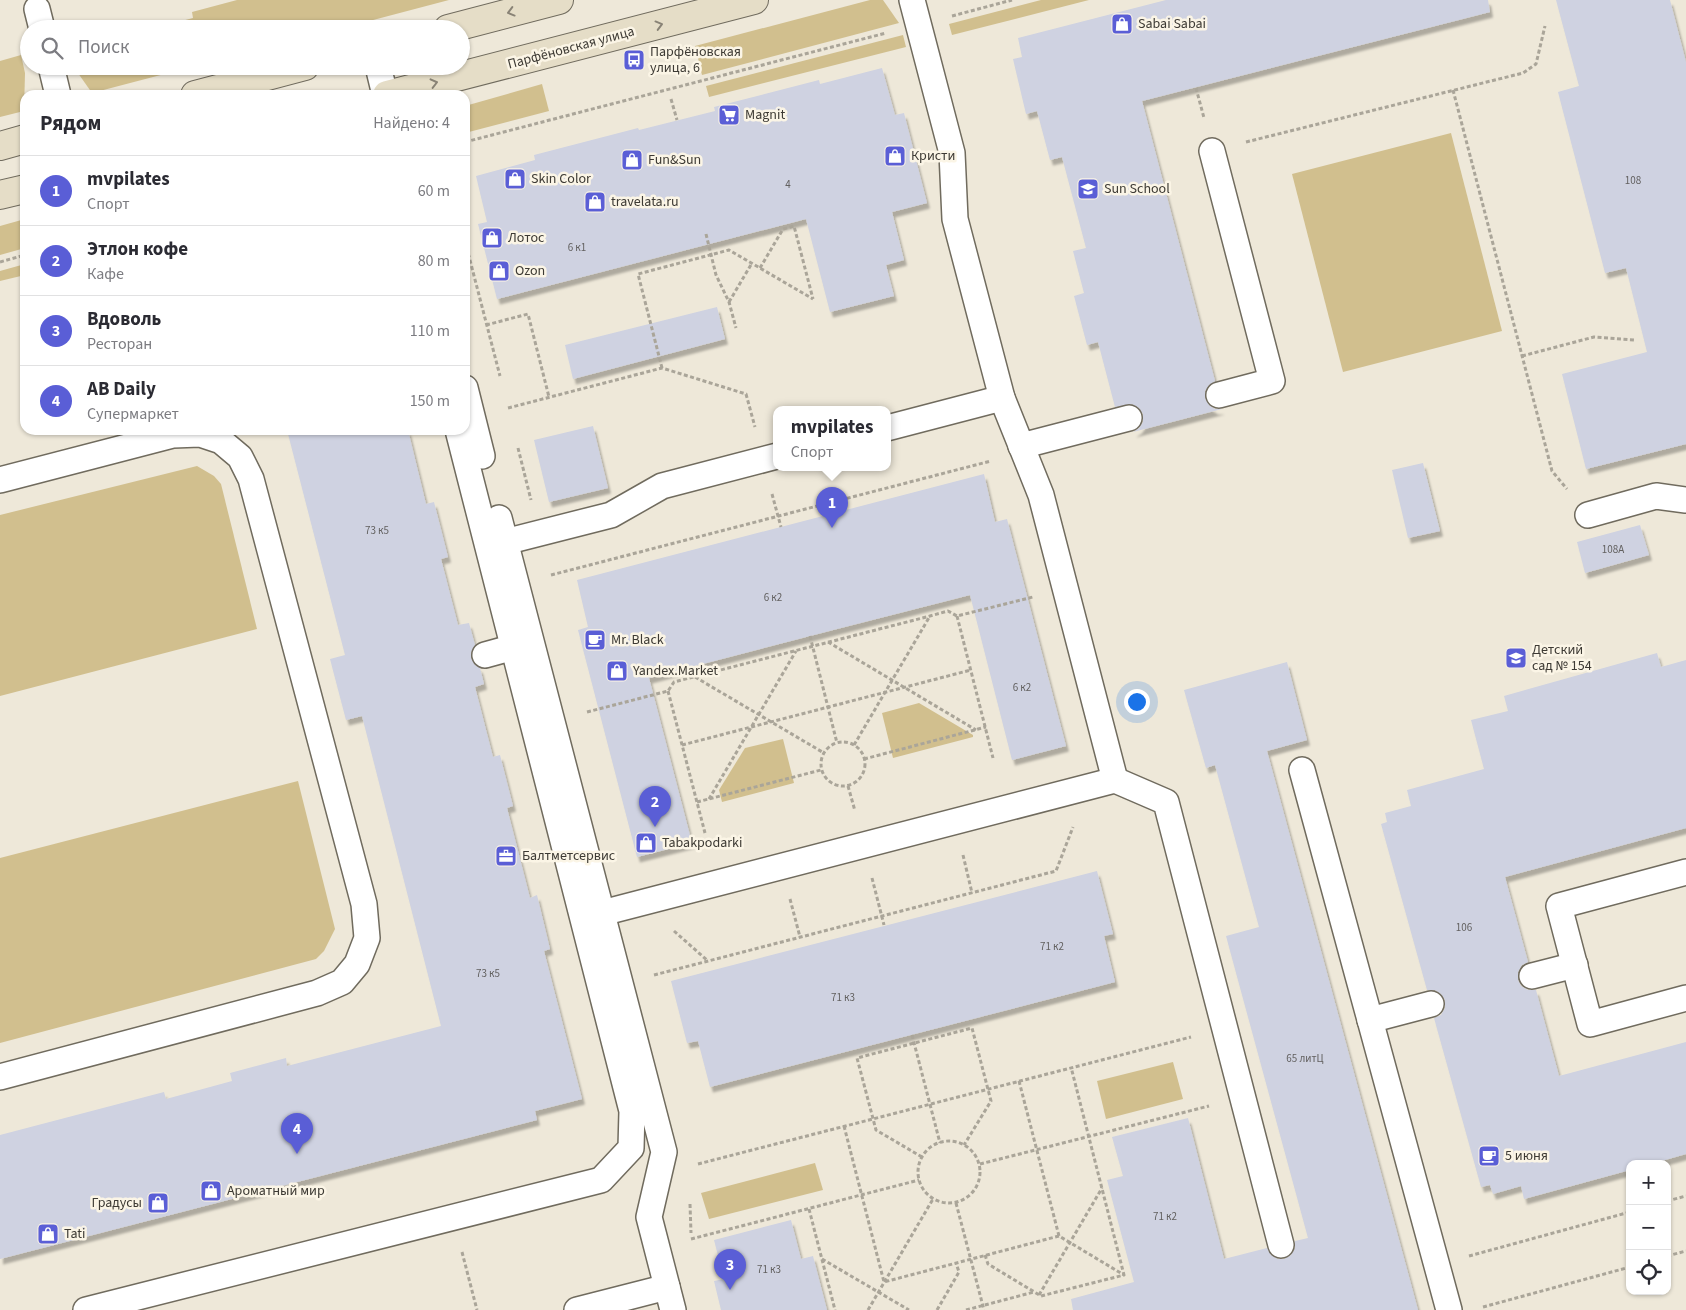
<!DOCTYPE html>
<html lang="ru">
<head>
<meta charset="utf-8">
<style>
  :root { --surface:#fff; --page:#f7f7f7; --text:#2b2b33; --muted:#7c7c81; --line:#e1e1e2; --accent:#5a5ed6 }
  body { margin:0; font-family:"Source Sans 3",sans-serif; background:var(--page); color:var(--text) }
  .controls { position:absolute; right:15px; bottom:15px; display:grid; overflow:hidden; border-radius:10px; box-shadow:0 1px 4px #0004 }
  .controls button { width:45px; height:45px; display:grid; place-items:center; padding:0; border:0; border-bottom:1px solid var(--line); background:var(--surface); color:var(--text); font:25px sans-serif }
  .you { position:absolute; left:1136px; top:701px; width:18px; height:18px; margin:-12px; border:4px solid #fff; border-radius:50%; background:#1a73e8; box-shadow:0 0 0 8px #1a73e833 }
  .badge { display:grid; place-items:center; width:32px; height:32px; border-radius:50%; background:var(--accent); color:#fff; font-size:16px; font-weight:700 }
  .pin { position:absolute; translate:-50% -41px; filter:drop-shadow(0 1px 2px #0008) }
  .pin::after { content:''; position:absolute; top:26px; width:18px; height:15px; background:inherit; clip-path:polygon(0 0,100% 0,50% 100%) }
  .popup { position:absolute; left:773px; top:406px; width:118px; height:65px; box-sizing:border-box; display:grid; place-content:center; border-radius:10px; background:var(--surface); filter:drop-shadow(0 1px 4px #0005); font-size:16px; white-space:nowrap; color:var(--muted) }
  .popup b { font-size:19px; color:var(--text) }
  .popup::after { content:''; position:absolute; left:50%; top:100%; margin-left:-10px; border:10px solid transparent; border-top-color:var(--surface) }
  .list { margin:0; padding:0; list-style:none }
  h2 { display:flex; justify-content:space-between; align-items:center; height:65px; margin:0; padding:0 20px; font-size:21px }
  h2 small { font-size:16px; font-weight:400; color:var(--muted) }
  .list li { display:grid; grid-template-columns:32px 1fr auto; gap:15px; align-items:center; box-sizing:border-box; height:70px; padding:0 20px; border-top:1px solid var(--line) }
  .list b { display:block; font-size:19px; white-space:nowrap }
  .list p { margin:0; font-size:16px; white-space:nowrap; color:var(--muted) }
  .list em { font-size:16px; font-style:normal; color:var(--muted) }
  .icon { flex:none; width:28px; height:28px; fill:none; stroke:currentColor; stroke-width:2; stroke-linecap:round; stroke-linejoin:round }
  .map { position:relative; flex:none; width:1686px; height:1310px; overflow:hidden }
  .search { position:absolute; background:var(--surface); box-shadow:0 1px 4px #0004; left:20px; top:20px; width:450px; height:55px; display:flex; align-items:center; gap:12px; box-sizing:border-box; padding:0 18px; border-radius:28px; color:var(--muted); font-size:19px }
  .panel { position:absolute; background:var(--surface); box-shadow:0 1px 4px #0004; left:20px; top:90px; width:450px; height:345px; border-radius:15px }
  .map>svg:first-child { display:block }
</style>
</head>
<body>
<div class="map">
<svg width="1686" height="1310" viewBox="0 0 1686 1310">
  <defs>
    <filter id="shadow"><feDropShadow dx="3" dy="5.5" stdDeviation="1" flood-color="#0004"/></filter>
  </defs>
  <rect width="100%" height="100%" fill="#eee8d9"/>
  <g fill="#d1bf8e">
    <polygon points="237,0 449,0 339,29 151,29 193,18 192,12"/>
    <polygon points="870,0 883,0 899,23 702,75 695,46"/>
    <polygon points="1041,0 1089,0 952,35 949,24"/>
    <polygon points="903,35 906,47 709,97 706,86"/>
    <polygon points="21,55 25,73 24,111 0,117 0,61"/>
    <polygon points="73,66 195,66 92,93"/>
    <polygon points="542,84 549,111 465,133 465,106"/>
    <polygon points="1451,133 1502,331 1343,372 1292,174"/>
    <polygon points="25,219 25,248 0,255 0,226"/>
    <polygon points="25,264 25,275 0,281 0,271"/>
    <polygon points="197,466 214,476 221,484 257,629 0,696 0,515"/>
    <polygon points="919,703 973,735 973,737 893,758 882,713"/>
    <polygon points="783,739 794,783 722,802 719,790 745,748"/>
    <polygon points="298,781 335,929 324,951 316,959 0,1043 0,858"/>
    <polygon points="1173,1062 1183,1099 1106,1119 1097,1081"/>
    <polygon points="815,1163 823,1190 709,1219 701,1193"/>
  </g>
  <g fill="#cfd2e1" filter="url(#shadow)">
    <polygon points="1166,0 1488,0 1490,12 1142,101 1215,381 1209,385 1205,391 1205,398 1209,405 1215,409 1222,409 1133,432 1139,428 1143,422 1143,414 1139,408 1132,404 1115,407 1098,342 1087,345 1074,296 1084,293 1073,251 1086,248 1062,157 1050,160 1037,111 1026,114 1013,59 1022,57 1018,38"/>
    <polygon points="1556,0 1670,0 1686,62 1686,444 1586,469 1562,374 1647,352 1626,268 1605,273 1558,92 1579,86"/>
    <polygon points="882,68 895,115 904,113 927,203 892,212 904,260 886,265 894,296 830,312 806,219 497,299 478,224 487,222 476,176 535,160 534,155 638,128 639,130 715,111 714,107 819,80 820,84"/>
    <polygon points="717,307 725,339 573,379 565,345"/>
    <polygon points="593,426 608,488 549,502 534,440"/>
    <polygon points="287,430 408,430 426,504 434,502 448,557 441,559 458,625 469,623 475,645 471,652 471,658 475,665 480,668 484,684 475,687 493,757 500,755 513,806 507,808 530,898 537,895 550,949 544,951 582,1099 535,1111 537,1120 0,1259 0,1135 164,1092 166,1099 232,1081 230,1073 286,1058 287,1066 441,1026 362,716 346,720 330,659 345,655"/>
    <polygon points="1423,463 1440,531 1408,538 1392,470"/>
    <polygon points="984,474 995,522 1007,519 1066,746 1012,760 970,595 837,629 649,678 692,843 637,857 578,630 588,627 577,580"/>
    <polygon points="1640,525 1649,555 1585,573 1577,542"/>
    <polygon points="1657,653 1661,667 1686,660 1686,828 1505,877 1528,962 1522,965 1518,972 1518,980 1521,986 1528,990 1536,990 1559,1076 1686,1042 1686,1154 1651,1164 1630,1164 1630,1170 1524,1199 1521,1186 1493,1194 1490,1185 1481,1187 1434,1018 1441,1015 1445,1008 1445,1000 1441,994 1435,990 1427,990 1381,824 1387,822 1385,813 1411,806 1407,790 1484,769 1471,720 1508,711 1504,696"/>
    <polygon points="1287,662 1307,740 1267,751 1418,1310 1073,1310 1071,1299 1134,1282 1107,1180 1123,1176 1112,1137 1188,1118 1224,1259 1267,1248 1271,1255 1278,1259 1284,1259 1291,1255 1295,1248 1295,1241 1308,1238 1226,936 1259,927 1215,765 1206,768 1184,690"/>
    <polygon points="1097,871 1113,934 1104,936 1115,982 710,1087 698,1041 687,1043 671,981"/>
    <polygon points="791,1220 801,1259 813,1256 827,1310 721,1310 714,1281 724,1279 714,1240"/>
  </g>
  <g fill="none" stroke-linecap="round" stroke-linejoin="round">
    <g stroke="#706b5e" stroke-width="28">
      <g id="lane">
        <polyline points="912,0 952,153 955,219 1002,398 1041,495 1115,780"/>
        <polyline points="37,9 42,29"/>
        <polyline points="51,66 58,95"/>
        <polyline points="378,66 385,95"/>
        <polyline points="1212,151 1272,381 1219,395"/>
        <polyline points="465,388 482,456"/>
        <polyline points="887,428 1002,398"/>
        <polyline points="1021,446 1129,418"/>
        <polyline points="0,480 173,435 200,434 221,441 240,457 251,479 364,904 367,938 357,964 342,982 317,993 0,1077"/>
        <polyline points="1588,515 1656,496 1686,500"/>
        <polyline points="499,518 664,1152 649,1217 673,1310"/>
        <polyline points="505,542 611,515 662,486 777,456"/>
        <polyline points="485,655 514,647"/>
        <polyline points="1302,770 1449,1310"/>
        <polyline points="1686,872 1559,906 1590,1024 1686,998"/>
        <polyline points="602,913 1115,780 1166,802 1281,1245"/>
        <polyline points="1532,976 1575,965"/>
        <polyline points="1370,1020 1431,1004"/>
        <polyline points="86,1310 601,1180 631,1148 632,1111 458,430"/>
        <polyline points="577,1310 667,1287"/>
      </g>
    </g>
    <g stroke="#706b5e" stroke-width="30">
      <g id="secondary">
        <polyline points="448,29 559,0"/>
        <polyline points="195,95 305,66"/>
        <polyline points="387,95 754,0"/>
        <polyline points="0,146 25,139"/>
        <polyline points="0,195 25,189"/>
      </g>
    </g>
    <g stroke="#aaa599" stroke-width="3" stroke-dasharray="4 2.5" stroke-linecap="butt">
      <polyline points="952,16 1012,0"/>
      <polyline points="1196,88 1204,118"/>
      <polyline points="1453,90 1552,471 1567,489"/>
      <polyline points="671,99 677,120"/>
      <polyline points="465,142 886,33"/>
      <polyline points="1246,142 1523,73 1536,64 1545,26"/>
      <polyline points="706,234 716,275 729,302 736,328"/>
      <polyline points="465,241 500,376"/>
      <polyline points="0,262 25,255"/>
      <polyline points="760,268 783,229 794,226 813,299"/>
      <polyline points="729,302 752,263"/>
      <polyline points="486,325 528,314 549,397"/>
      <polyline points="1522,356 1594,337 1635,340"/>
      <polyline points="662,368 638,274 729,250 813,299"/>
      <polyline points="508,408 662,368 746,394 755,427"/>
      <polyline points="518,448 531,500"/>
      <polyline points="772,494 781,527"/>
      <polyline points="551,575 991,461"/>
      <polyline points="957,616 993,758"/>
      <polyline points="810,636 837,743"/>
      <polyline points="828,642 976,730"/>
      <polyline points="695,677 824,753"/>
      <polyline points="668,691 705,833"/>
      <polyline points="587,712 668,691 674,682 930,616 948,611 957,616 1033,597"/>
      <circle cx="843" cy="764" r="22"/>
      <polyline points="682,745 971,670"/>
      <polyline points="854,745 930,616"/>
      <polyline points="864,759 986,727"/>
      <polyline points="848,786 855,811"/>
      <polyline points="709,799 796,651"/>
      <polyline points="697,802 821,770"/>
      <polyline points="963,855 972,893"/>
      <polyline points="872,878 884,925"/>
      <polyline points="790,899 800,937"/>
      <polyline points="674,931 708,961"/>
      <polyline points="654,975 1056,871 1073,827"/>
      <polyline points="912,1035 940,1143"/>
      <polyline points="1019,1081 1059,1236"/>
      <polyline points="844,1126 884,1282 1059,1236 1124,1275"/>
      <circle cx="949" cy="1172" r="31"/>
      <polyline points="922,1157 876,1130 857,1058 972,1028 991,1101 964,1145"/>
      <polyline points="698,1164 1191,1037"/>
      <polyline points="980,1164 1209,1106"/>
      <polyline points="1667,1201 1686,1196"/>
      <polyline points="956,1203 984,1310"/>
      <polyline points="690,1204 691,1233"/>
      <polyline points="809,1209 835,1310"/>
      <polyline points="691,1239 919,1180"/>
      <polyline points="462,1252 477,1310"/>
      <polyline points="985,1255 988,1264 1041,1296 1124,1275 1071,1067"/>
      <polyline points="1469,1256 1630,1212"/>
      <polyline points="1667,1256 1686,1251"/>
      <polyline points="822,1259 909,1310"/>
      <polyline points="1039,1295 1102,1188"/>
      <polyline points="1483,1307 1630,1267"/>
      <polyline points="868,1310 933,1199"/>
      <polyline points="937,1310 959,1272 956,1263"/>
      <polyline points="966,1310 1034,1292"/>
    </g>
    <use href="#lane" stroke="#fff" stroke-width="25"/>
    <use href="#secondary" stroke="#e5ddc7" stroke-width="28"/>
  </g>
  <defs><path id="oneway-chevron" d="M-2-3.5L2.5 0L-2 3.5" fill="none" stroke-width="1.6" stroke-linecap="round" stroke-linejoin="round" transform="scale(1.25)"/></defs>
  <g stroke="#898376">
    <use href="#oneway-chevron" transform="translate(511 12) rotate(165)"/>
    <use href="#oneway-chevron" transform="translate(659 25) rotate(-15)"/>
    <use href="#oneway-chevron" transform="translate(434 83) rotate(-14)"/>
  </g>
  <defs>
    <g id="shop-square" transform="scale(1.125)"><rect x="-9" y="-9" width="18" height="18" rx="4" fill="#5a5ed6" stroke="#fbf5e6"/><path d="M-5-2.5h2.3a2.7 3.5 0 0 1 5.4 0H5L5.5 6h-11ZM-1.5-2.5h3a1.5 2.3 0 0 0-3 0Z" fill="#fff"/></g>
    <g id="bus-square" transform="scale(1.125)"><rect x="-9" y="-9" width="18" height="18" rx="4" fill="#5a5ed6" stroke="#fbf5e6"/><path d="M-5-6H5V4H4V6H2V4H-2V6H-4V4H-5ZM-3.5-4V0h7V-4ZM-3.5 1.2v1.5H-2V1.2ZM2 1.2v1.5H3.5V1.2Z" fill="#fff"/></g>
    <g id="supermarket-square" transform="scale(1.125)"><rect x="-9" y="-9" width="18" height="18" rx="4" fill="#5a5ed6" stroke="#fbf5e6"/><path d="M-6-5.5h2.5l.6 2H6L4.5 2H-2.5L-4.4-4H-6ZM-1.5 3.2a1.3 1.3 0 1 0 .1 0ZM3 3.2a1.3 1.3 0 1 0 .1 0Z" fill="#fff"/></g>
    <g id="school-square" transform="scale(1.125)"><rect x="-9" y="-9" width="18" height="18" rx="4" fill="#5a5ed6" stroke="#fbf5e6"/><path d="M0-5L7-2L0 1L-7-2ZM-4 1L0 2.5L4 1V4Q0 6-4 4Z" fill="#fff"/></g>
    <g id="cafe-square" transform="scale(1.125)"><rect x="-9" y="-9" width="18" height="18" rx="4" fill="#5a5ed6" stroke="#fbf5e6"/><path d="M-5.5-4.5H6V0H3Q3 3.5 0 3.5H-2.5Q-5.5 3.5-5.5 0ZM3-3.2v2h1.7v-2ZM-6 4.5H4V6H-6Z" fill="#fff"/></g>
    <g id="office-square" transform="scale(1.125)"><rect x="-9" y="-9" width="18" height="18" rx="4" fill="#5a5ed6" stroke="#fbf5e6"/><path d="M-6-3h4V-5.5h4V-3h4V5H-6ZM-1-4.5V-3h2v-1.5ZM-6 0V1H6V0Z" fill="#fff"/></g>
  </defs>
  <g fill-rule="evenodd">
    <use href="#shop-square" x="1122" y="24"/>
    <use href="#bus-square" x="634" y="60"/>
    <use href="#supermarket-square" x="729" y="115"/>
    <use href="#shop-square" x="895" y="156"/>
    <use href="#shop-square" x="632" y="160"/>
    <use href="#shop-square" x="515" y="179"/>
    <use href="#school-square" x="1088" y="189"/>
    <use href="#shop-square" x="595" y="202"/>
    <use href="#shop-square" x="492" y="238"/>
    <use href="#shop-square" x="499" y="271"/>
    <use href="#cafe-square" x="595" y="640"/>
    <use href="#school-square" x="1516" y="658"/>
    <use href="#shop-square" x="617" y="671"/>
    <use href="#shop-square" x="646" y="843"/>
    <use href="#office-square" x="506" y="856"/>
    <use href="#cafe-square" x="1489" y="1156"/>
    <use href="#shop-square" x="211" y="1191"/>
    <use href="#shop-square" x="158" y="1203"/>
    <use href="#shop-square" x="48" y="1234"/>
  </g>
  <g text-anchor="middle" dominant-baseline="central" stroke-width="5" stroke-linejoin="round" paint-order="stroke">
    <g font-size="11" fill="#62605f">
      <text x="1633" y="180">108</text>
      <text x="788" y="184">4</text>
      <text x="577" y="247">6 к1</text>
      <text x="377" y="530">73 к5</text>
      <text x="1613" y="549">108А</text>
      <text x="773" y="597">6 к2</text>
      <text x="1022" y="687">6 к2</text>
      <text x="1464" y="927">106</text>
      <text x="1052" y="946">71 к2</text>
      <text x="488" y="973">73 к5</text>
      <text x="843" y="997">71 к3</text>
      <text x="1305" y="1058">65 литЦ</text>
      <text x="1165" y="1216">71 к2</text>
      <text x="769" y="1269">71 к3</text>
    </g>
    <g font-size="14" fill="#3d3a34" stroke="#fbf5e6" text-anchor="start">
      <text x="1138" y="24">Sabai Sabai</text>
      <text x="650" y="52">Парфёновская<tspan x="650" dy="16">улица, 6</tspan></text>
      <text x="745" y="115">Magnit</text>
      <text x="911" y="156">Кристи</text>
      <text x="648" y="160">Fun&amp;Sun</text>
      <text x="531" y="179">Skin Color</text>
      <text x="1104" y="189">Sun School</text>
      <text x="611" y="202">travelata.ru</text>
      <text x="508" y="238">Лотос</text>
      <text x="515" y="271">Ozon</text>
      <text x="611" y="640">Mr. Black</text>
      <text x="1532" y="650">Детский<tspan x="1532" dy="16">сад № 154</tspan></text>
      <text x="633" y="671">Yandex.Market</text>
      <text x="662" y="843">Tabakpodarki</text>
      <text x="522" y="856">Балтметсервис</text>
      <text x="1505" y="1156">5 июня</text>
      <text x="227" y="1191">Ароматный мир</text>
      <text x="142" y="1203" text-anchor="end">Градусы</text>
      <text x="64" y="1234">Tati</text>
    </g>
    <g font-size="14" fill="#3d3a34" stroke="#fbf5e6">
      <text transform="translate(571 48) rotate(-15)">Парфёновская улица</text>
    </g>
  </g>
</svg>
<div class="controls">
<button>+</button>
<button>−</button>
<button><svg class="icon" aria-label="locate" viewBox="0 0 24 24"><circle cx="12" cy="12" r="6"/><path d="M12 2v4M12 18v4M2 12h4M18 12h4"/></svg></button>
</div>
<div class="you"></div>
<div class="pin badge" style="left:832px;top:528px">1</div>
<div class="popup"><b>mvpilates</b>Спорт</div>
<div class="pin badge" style="left:655px;top:827px">2</div>
<div class="pin badge" style="left:730px;top:1290px">3</div>
<div class="pin badge" style="left:297px;top:1154px">4</div>
<div class="search"><svg class="icon" aria-label="search" viewBox="0 0 24 24"><circle cx="10" cy="10" r="6"/><path d="M15 15l6 6"/></svg>Поиск</div>
<section class="panel">
<h2>Рядом<small>Найдено: 4</small></h2>
<ul class="list">
<li><span class="badge">1</span><div><b>mvpilates</b><p>Спорт</p></div><em>60 m</em></li>
<li><span class="badge">2</span><div><b>Этлон кофе</b><p>Кафе</p></div><em>80 m</em></li>
<li><span class="badge">3</span><div><b>Вдоволь</b><p>Ресторан</p></div><em>110 m</em></li>
<li><span class="badge">4</span><div><b>АВ Daily</b><p>Супермаркет</p></div><em>150 m</em></li>
</ul>
</section>
</div>
</body>
</html>
